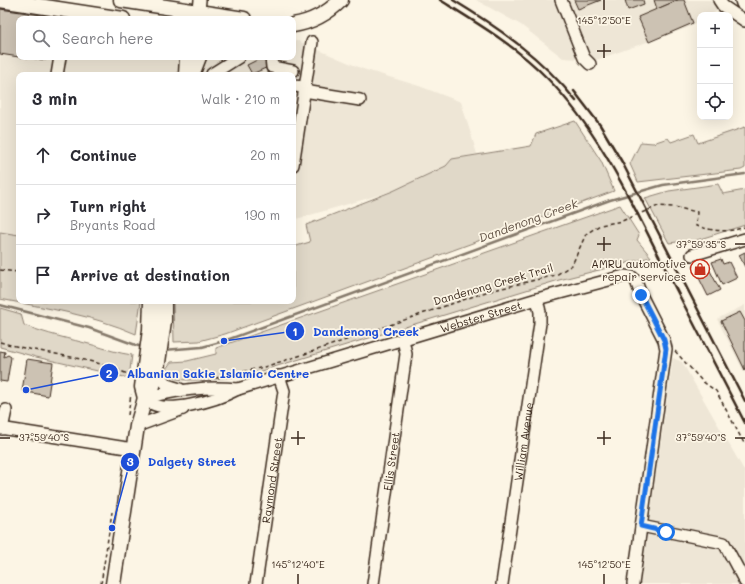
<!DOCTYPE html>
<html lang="en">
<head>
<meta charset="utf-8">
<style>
  :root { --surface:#fff; --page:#f7f7f7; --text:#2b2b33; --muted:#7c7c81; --line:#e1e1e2 }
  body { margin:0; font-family:Mali,sans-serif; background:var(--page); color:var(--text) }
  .controls { position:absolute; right:12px; top:12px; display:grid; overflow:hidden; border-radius:8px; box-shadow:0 4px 16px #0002 }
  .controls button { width:36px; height:36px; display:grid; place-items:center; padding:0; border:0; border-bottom:1px solid var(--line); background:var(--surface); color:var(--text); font:20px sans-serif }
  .stop { position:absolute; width:12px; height:12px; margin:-9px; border:3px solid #1a73e8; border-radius:50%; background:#fff }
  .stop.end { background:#1a73e8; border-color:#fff; box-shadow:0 1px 4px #0008 }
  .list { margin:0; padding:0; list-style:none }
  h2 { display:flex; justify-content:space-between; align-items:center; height:52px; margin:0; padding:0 16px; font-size:17px }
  h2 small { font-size:13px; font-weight:400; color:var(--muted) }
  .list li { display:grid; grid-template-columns:26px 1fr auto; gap:12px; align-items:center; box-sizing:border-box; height:60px; padding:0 16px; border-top:1px solid var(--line) }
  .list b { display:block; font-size:15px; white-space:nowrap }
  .list p { margin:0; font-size:13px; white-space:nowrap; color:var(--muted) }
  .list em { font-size:13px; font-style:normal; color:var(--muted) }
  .icon { flex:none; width:22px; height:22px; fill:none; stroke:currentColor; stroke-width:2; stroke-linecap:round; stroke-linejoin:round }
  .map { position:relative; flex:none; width:745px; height:584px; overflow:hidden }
  .search { position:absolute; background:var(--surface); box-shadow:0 4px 16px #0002; left:16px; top:16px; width:280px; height:44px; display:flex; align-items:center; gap:10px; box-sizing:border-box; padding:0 14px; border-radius:8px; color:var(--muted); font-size:15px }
  .panel { position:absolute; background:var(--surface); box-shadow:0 4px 16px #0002; left:16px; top:72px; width:280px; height:232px; border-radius:8px }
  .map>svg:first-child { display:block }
</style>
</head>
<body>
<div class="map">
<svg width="745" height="584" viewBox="0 0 745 584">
  <rect width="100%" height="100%" fill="#fcf5e5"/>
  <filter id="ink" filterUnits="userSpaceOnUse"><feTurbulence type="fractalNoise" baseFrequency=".025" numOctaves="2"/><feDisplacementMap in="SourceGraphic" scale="8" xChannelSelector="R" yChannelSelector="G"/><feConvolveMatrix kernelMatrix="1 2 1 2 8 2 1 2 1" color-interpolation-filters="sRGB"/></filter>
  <g filter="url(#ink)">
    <g fill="#eee6d6">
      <polygon points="476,0 713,0 717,11 710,15 700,15 700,21 687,28 596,60 563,58 521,25"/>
      <polygon points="0,11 60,19 19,19 19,57 293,57 293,41 298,41 363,69 419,86 461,102 477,154 452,159 446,166 393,191 293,220 293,75 19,75 19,235 0,232"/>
      <polygon points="745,305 745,374 717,319"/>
      <polygon points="673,358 682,362 745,472 745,584 640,584"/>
    </g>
    <g fill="#e0d8c8" stroke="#8e8173">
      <polygon points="575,121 601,161 614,191 225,334 199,341 174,342 173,301 293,301 293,247 310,242 306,225 393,191 446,166 452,159 531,146 536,134"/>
      <polygon points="745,127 745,168 741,170 638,182 630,164 641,142 653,143 668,138 671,142 694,134 698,143"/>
      <polygon points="718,184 723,194 745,190 745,225 684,244 677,242 669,243 645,198 669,191"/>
      <path d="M620,205L639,235L637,240L651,257L559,280L251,374C236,378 191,382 177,379C173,378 169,375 166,373V369L171,362L187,361L216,354V348Z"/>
      <path d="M0,232L19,235V301H141L136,334C93,315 46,308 0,299Z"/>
      <path d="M0,308L21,314L24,325C46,334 70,339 93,345C106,349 118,353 132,355L130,370L133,379L36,357L0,347Z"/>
    </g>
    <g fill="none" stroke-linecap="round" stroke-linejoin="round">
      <g stroke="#85796b" stroke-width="2.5">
        <polyline points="0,305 89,328 144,348"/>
        <polyline points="164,350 202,347 224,341 610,200 663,185 745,174"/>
      </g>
    </g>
    <g fill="#ccc2b3" stroke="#3b2a1e">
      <polygon points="574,0 601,0 578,9"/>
      <polygon points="625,0 643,0 644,4 628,10"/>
      <polygon points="654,0 678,0 657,9"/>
      <polygon points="678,0 684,0 693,23 649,42 638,17"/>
      <polygon points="0,9 49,16 50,19 19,19 19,57 0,54"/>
      <polygon points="21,57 47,57 46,60"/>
      <polygon points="263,57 268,67 252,74 247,65"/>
      <polygon points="745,252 745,267 739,255"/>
      <polygon points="721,259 723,264 729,262 737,278 722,285 712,262"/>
      <polygon points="706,263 720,290 708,296 693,266"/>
      <polygon points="740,312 745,321 745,370 721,321"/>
      <polygon points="0,351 5,352 4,357 8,355 11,357 7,382 0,381"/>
      <polygon points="27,359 53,363 48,396 22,391"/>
    </g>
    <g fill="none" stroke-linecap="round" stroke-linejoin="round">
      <g stroke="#3b2a1e" stroke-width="14">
        <g id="minor">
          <polyline points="561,0 584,58 590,64"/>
          <polyline points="719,0 723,6 745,21"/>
          <polyline points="199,11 200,0"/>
          <polyline points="271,57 272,67 293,71"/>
          <polyline points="212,74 239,57"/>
          <polyline points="57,75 60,57"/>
          <polyline points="293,86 305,87"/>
          <polyline points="304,91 360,100"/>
          <polyline points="293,165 312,42"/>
          <polyline points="692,255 745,239"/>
          <polyline points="156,372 167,385 180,389"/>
          <path id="s1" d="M145,398C161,419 219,399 238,389L537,299L624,276L632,277L636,281L641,295L664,340L666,349L633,584"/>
          <path d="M145,398C177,390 205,386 238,389"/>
          <polyline points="137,426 183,409"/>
          <polyline points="0,428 133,449"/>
          <polyline points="2,429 6,410"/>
          <polyline points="641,526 724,543 745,582"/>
          <path id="s2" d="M256,584L284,391L279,376"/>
          <path id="s3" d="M373,584L406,354L403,339"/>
          <path id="s4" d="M502,584L540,323V312L537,299"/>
        </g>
      </g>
      <g stroke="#3b2a1e" stroke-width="17">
        <g id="major">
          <polyline points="0,0 123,19"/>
          <polyline points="121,0 244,19"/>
          <path d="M293,25C312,22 328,13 341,0"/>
          <polyline points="186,75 187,57"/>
          <polyline points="192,75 199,57"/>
          <polyline points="145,398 142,387 150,330 151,301"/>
          <polyline points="113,584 137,426 145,398 153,386 157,369 164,321 164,301"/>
        </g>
      </g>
      <g stroke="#3b2a1e" stroke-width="20">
        <polyline id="highway" points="744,0 745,3"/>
      </g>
      <g stroke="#3b2a1e" stroke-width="1.5" stroke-dasharray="4 3" stroke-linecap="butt">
        <polyline points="0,270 19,272"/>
        <path d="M0,342C40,354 98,357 133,377"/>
        <polyline points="675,351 702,381 716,391 745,445"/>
        <path d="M216,378L264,367L308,353L486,292L556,275L572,265L586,234L600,225L622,221L658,206L674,207L697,212L696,226C714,231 727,233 745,227"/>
        <polyline points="128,415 131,394"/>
        <polyline points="101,584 112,512"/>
      </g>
      <use href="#minor" stroke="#fcf5e5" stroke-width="11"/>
      <use href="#major" stroke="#fcf5e5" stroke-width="14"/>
      <use href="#highway" stroke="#fcf5e5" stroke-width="17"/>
      <g stroke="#3b2a1e" stroke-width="2.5">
        <path d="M440,0C477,23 516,46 547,78C599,131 630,199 663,264C690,317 718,370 745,423"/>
        <path d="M453,0C499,28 542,58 576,101"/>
        <polyline points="574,91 600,125 622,162 745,401"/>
      </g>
    </g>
  </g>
  <g fill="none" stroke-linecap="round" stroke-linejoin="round" filter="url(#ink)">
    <polyline stroke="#1a73e8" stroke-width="5" points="641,295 664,340 666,349 641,526 666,532"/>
  </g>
  <path fill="none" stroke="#3b2a1e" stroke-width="1.5" d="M604,0V10M604,44V58M597,51H611M604,237V251M597,244H611M735,244H745M298,431V445M604,431V445M0,438H10M291,438H305M597,438H611M735,438H745M298,574V584M604,574V584"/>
  <defs>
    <g id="shop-ring" transform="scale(1)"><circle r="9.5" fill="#fcf5e5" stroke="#c8321e" stroke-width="1.5"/><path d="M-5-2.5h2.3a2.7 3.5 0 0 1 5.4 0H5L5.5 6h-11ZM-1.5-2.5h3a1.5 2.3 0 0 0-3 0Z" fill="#c8321e"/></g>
  </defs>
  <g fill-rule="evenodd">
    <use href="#shop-ring" x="700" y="269"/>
  </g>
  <g text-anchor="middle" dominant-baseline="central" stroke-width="3.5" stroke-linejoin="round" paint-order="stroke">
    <g font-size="11" fill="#3b2a1e" stroke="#fcf5e5" text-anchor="end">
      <text x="686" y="263">AMRU automotive<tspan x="686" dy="13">repair services</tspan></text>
    </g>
    <g font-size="11" fill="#3b2a1e" stroke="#fcf5e5">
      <text transform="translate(493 284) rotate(-16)">Dandenong Creek Trail</text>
      <text stroke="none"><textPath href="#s1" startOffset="352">Webster Street</textPath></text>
      <text stroke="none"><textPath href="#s4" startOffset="144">William Avenue</textPath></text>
      <text stroke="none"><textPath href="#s3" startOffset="124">Ellis Street</textPath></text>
      <text stroke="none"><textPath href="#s2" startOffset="105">Raymond Street</textPath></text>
    </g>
    <g font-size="12" font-style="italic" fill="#605144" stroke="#fcf5e5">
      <text transform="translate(528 220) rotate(-20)">Dandenong Creek</text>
    </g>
  </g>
  <g font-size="10" text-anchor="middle" fill="#3b2a1e" stroke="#fcf5e5" stroke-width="3.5" stroke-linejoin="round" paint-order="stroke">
    <text x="604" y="24">145°12'50"E</text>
    <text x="701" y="248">37°59'35"S</text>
    <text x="44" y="441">37°59'40"S</text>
    <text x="701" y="441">37°59'40"S</text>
    <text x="298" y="568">145°12'40"E</text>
    <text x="604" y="568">145°12'50"E</text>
  </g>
  <path fill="none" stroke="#1d4ed8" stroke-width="1.5" d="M224 341L295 331M26 390L109 373M112 528L130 462"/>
  <g fill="#1d4ed8" stroke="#fcf5e5" stroke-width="1.5">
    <circle cx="224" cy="341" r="4"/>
    <circle cx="26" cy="390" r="4"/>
    <circle cx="112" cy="528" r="4"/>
    <circle cx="295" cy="331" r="10"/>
    <circle cx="109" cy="373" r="10"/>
    <circle cx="130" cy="462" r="10"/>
  </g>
  <g font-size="12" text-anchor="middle" font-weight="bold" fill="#fff">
    <text x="295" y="336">1</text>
    <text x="109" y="378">2</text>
    <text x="130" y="466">3</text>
  </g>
  <g font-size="12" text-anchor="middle" font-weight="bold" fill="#1d4ed8" stroke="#fcf5e5" stroke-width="3.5" stroke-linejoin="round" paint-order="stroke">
    <text x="366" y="336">Dandenong Creek</text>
    <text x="218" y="378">Albanian Sakie Islamic Centre</text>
    <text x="192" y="466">Dalgety Street</text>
  </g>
</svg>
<div class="controls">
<button>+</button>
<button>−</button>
<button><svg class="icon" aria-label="locate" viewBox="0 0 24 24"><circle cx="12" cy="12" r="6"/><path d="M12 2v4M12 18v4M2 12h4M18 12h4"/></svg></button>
</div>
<div class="stop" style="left:666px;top:532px"></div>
<div class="stop end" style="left:641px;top:295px"></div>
<div class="search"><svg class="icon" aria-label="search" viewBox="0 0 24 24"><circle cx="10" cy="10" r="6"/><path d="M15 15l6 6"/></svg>Search here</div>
<section class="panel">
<h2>3 min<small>Walk · 210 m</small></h2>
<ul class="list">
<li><svg class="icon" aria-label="ahead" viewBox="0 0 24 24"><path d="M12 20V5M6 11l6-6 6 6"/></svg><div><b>Continue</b></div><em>20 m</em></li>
<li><svg class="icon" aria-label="right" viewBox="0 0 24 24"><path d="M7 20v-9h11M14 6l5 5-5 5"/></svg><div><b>Turn right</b><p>Bryants Road</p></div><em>190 m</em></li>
<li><svg class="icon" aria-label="arrive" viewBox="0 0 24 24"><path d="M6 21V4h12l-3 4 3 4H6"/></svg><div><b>Arrive at destination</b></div></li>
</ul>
</section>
</div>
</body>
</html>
